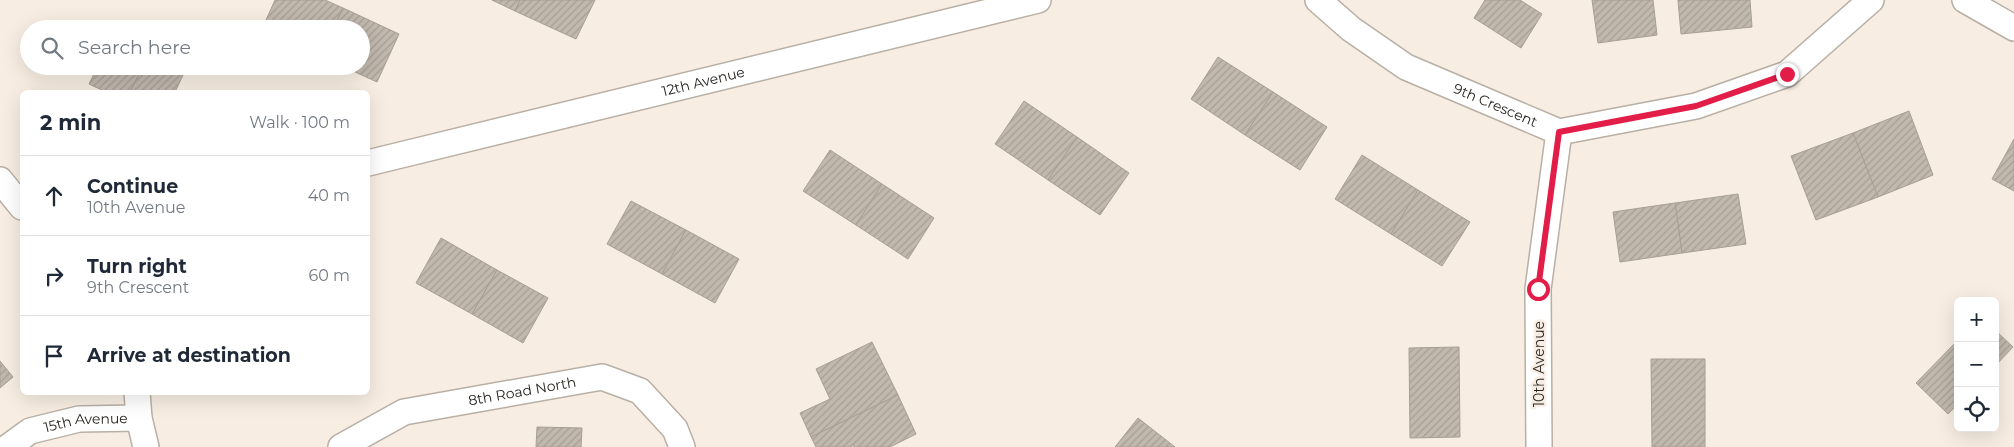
<!DOCTYPE html>
<html lang="en">
<head>
<meta charset="utf-8">
<style>
  :root { --surface:#fff; --page:#f6f6f7; --text:#1f2937; --muted:#747a83; --line:#e0e1e3 }
  body { margin:0; font-family:Montserrat,sans-serif; background:var(--page); color:var(--text) }
  .controls { position:absolute; right:15px; bottom:15px; display:grid; overflow:hidden; border-radius:8px; box-shadow:0 5px 20px #0002 }
  .controls button { width:45px; height:45px; display:grid; place-items:center; padding:0; border:0; border-bottom:1px solid var(--line); background:var(--surface); color:var(--text); font:25px sans-serif }
  .stop { position:absolute; width:15px; height:15px; margin:-11px; border:4px solid #e11d48; border-radius:50%; background:#fff }
  .stop.end { background:#e11d48; border-color:#fff; box-shadow:0 1px 5px #0008 }
  .list { margin:0; padding:0; list-style:none }
  h2 { display:flex; justify-content:space-between; align-items:center; height:65px; margin:0; padding:0 20px; font-size:21px }
  h2 small { font-size:16px; font-weight:400; color:var(--muted) }
  .list li { display:grid; grid-template-columns:32px 1fr auto; gap:15px; align-items:center; box-sizing:border-box; height:80px; padding:0 20px; border-top:1px solid var(--line) }
  .list b { display:block; font-size:19px; white-space:nowrap }
  .list p { margin:0; font-size:16px; white-space:nowrap; color:var(--muted) }
  .list em { font-size:16px; font-style:normal; color:var(--muted) }
  .icon { flex:none; width:28px; height:28px; fill:none; stroke:currentColor; stroke-width:2; stroke-linecap:round; stroke-linejoin:round }
  .map { position:relative; flex:none; width:2014px; height:447px; overflow:hidden }
  .search { position:absolute; background:var(--surface); box-shadow:0 5px 20px #0002; left:20px; top:20px; width:350px; height:55px; display:flex; align-items:center; gap:12px; box-sizing:border-box; padding:0 18px; border-radius:28px; color:var(--muted); font-size:19px }
  .panel { position:absolute; background:var(--surface); box-shadow:0 5px 20px #0002; left:20px; top:90px; width:350px; height:305px; border-radius:8px }
  .map>svg:first-child { display:block }
</style>
</head>
<body>
<div class="map">
<svg width="2014" height="447" viewBox="0 0 2014 447">
  <defs>
    <pattern id="building-hatch" width="6" height="6" patternUnits="userSpaceOnUse" patternTransform="scale(1.25)"><rect width="6" height="6" fill="#c1b8ae"/><path d="M-1 1l2-2M0 6l6-6M5 7l2-2" fill="none" stroke="#a69e95"/></pattern>
  </defs>
  <rect width="100%" height="100%" fill="#f7ede2"/>
  <g fill="url(#building-hatch)" stroke="#a79e94">
    <polygon points="275,0 325,0 343,8 333,29 262,29"/>
    <polygon points="492,0 520,0 515,11"/>
    <polygon points="520,0 595,0 576,39 515,11"/>
    <polygon points="1485,0 1520,0 1542,14 1521,48 1474,18"/>
    <polygon points="1592,0 1653,0 1657,35 1598,43"/>
    <polygon points="1678,0 1750,0 1752,27 1681,34"/>
    <polygon points="343,8 399,34 377,82 342,66 361,66 361,29 333,29"/>
    <polygon points="1218,57 1273,92 1245,135 1191,99"/>
    <polygon points="98,66 143,66 130,92 106,92 89,84"/>
    <polygon points="143,66 170,66 184,73 175,92 130,92"/>
    <polygon points="1273,92 1327,127 1300,170 1245,135"/>
    <polygon points="1024,101 1077,137 1048,180 995,144"/>
    <polygon points="1909,111 1933,175 1878,197 1853,133"/>
    <polygon points="1853,133 1878,197 1816,220 1791,156"/>
    <polygon points="1077,137 1129,173 1100,215 1048,180"/>
    <polygon points="2014,139 2014,191 1992,179"/>
    <polygon points="830,150 882,184 856,225 803,191"/>
    <polygon points="1362,155 1418,190 1391,234 1335,199"/>
    <polygon points="882,184 934,218 908,259 856,225"/>
    <polygon points="1418,190 1470,222 1442,266 1391,234"/>
    <polygon points="1738,194 1746,244 1682,253 1675,203"/>
    <polygon points="631,201 686,230 662,274 607,244"/>
    <polygon points="1675,203 1682,253 1620,262 1613,212"/>
    <polygon points="686,230 739,259 715,303 662,274"/>
    <polygon points="441,238 497,270 472,314 416,283"/>
    <polygon points="497,270 548,298 523,343 472,314"/>
    <polygon points="1995,330 2013,347 1995,366"/>
    <polygon points="1958,340 1958,404 1948,414 1916,383"/>
    <polygon points="872,342 898,395 811,437 800,413 830,399 816,369"/>
    <polygon points="1459,347 1460,437 1410,438 1409,348"/>
    <polygon points="1651,359 1705,359 1705,447 1652,447"/>
    <polygon points="0,361 13,377 0,388"/>
    <polygon points="898,395 916,434 890,447 854,447 854,445 850,447 816,447 811,437"/>
    <polygon points="1138,418 1175,447 1115,447"/>
    <polygon points="537,427 582,428 581,447 536,447"/>
  </g>
  <g fill="none" stroke-linecap="round" stroke-linejoin="round">
    <g stroke="#b8afa5" stroke-width="28">
      <g id="minor">
        <path id="s1" d="M1318,0L1351,29L1406,67L1559,132L1696,106L1787,74L1871,0"/>
        <polyline points="1965,0 2014,28"/>
        <path id="s2" d="M368,163L1038,0"/>
        <polyline points="0,180 22,207"/>
        <polyline points="137,392 139,418 146,447"/>
        <path id="s3" d="M8,447L30,431L79,419L139,418"/>
        <path id="s4" d="M341,447L404,412L602,377L640,391L675,429L682,447"/>
        <polyline points="1539,447 1538,289 1559,132"/>
      </g>
    </g>
    <use href="#minor" stroke="#fff" stroke-width="25"/>
  </g>
  <g fill="none" stroke-linecap="round" stroke-linejoin="round">
    <polyline stroke="#e11d48" stroke-width="6" points="1538,289 1559,132 1696,106 1787,74"/>
  </g>
  <g text-anchor="middle" dominant-baseline="central" stroke-width="5" stroke-linejoin="round" paint-order="stroke">
    <g font-size="14" fill="#272420" stroke="#f7ede2">
      <text stroke="none"><textPath href="#s2" startOffset="345">12th Avenue</textPath></text>
      <text stroke="none"><textPath href="#s1" startOffset="208">9th Crescent</textPath></text>
      <text transform="translate(1539 364) rotate(-90)">10th Avenue</text>
      <text stroke="none"><textPath href="#s4" startOffset="192">8th Road North</textPath></text>
      <text stroke="none"><textPath href="#s3" startOffset="84">15th Avenue</textPath></text>
    </g>
  </g>
</svg>
<div class="controls">
<button>+</button>
<button>−</button>
<button><svg class="icon" aria-label="locate" viewBox="0 0 24 24"><circle cx="12" cy="12" r="6"/><path d="M12 2v4M12 18v4M2 12h4M18 12h4"/></svg></button>
</div>
<div class="stop" style="left:1538px;top:289px"></div>
<div class="stop end" style="left:1787px;top:74px"></div>
<div class="search"><svg class="icon" aria-label="search" viewBox="0 0 24 24"><circle cx="10" cy="10" r="6"/><path d="M15 15l6 6"/></svg>Search here</div>
<section class="panel">
<h2>2 min<small>Walk · 100 m</small></h2>
<ul class="list">
<li><svg class="icon" aria-label="ahead" viewBox="0 0 24 24"><path d="M12 20V5M6 11l6-6 6 6"/></svg><div><b>Continue</b><p>10th Avenue</p></div><em>40 m</em></li>
<li><svg class="icon" aria-label="right" viewBox="0 0 24 24"><path d="M7 20v-9h11M14 6l5 5-5 5"/></svg><div><b>Turn right</b><p>9th Crescent</p></div><em>60 m</em></li>
<li><svg class="icon" aria-label="arrive" viewBox="0 0 24 24"><path d="M6 21V4h12l-3 4 3 4H6"/></svg><div><b>Arrive at destination</b></div></li>
</ul>
</section>
</div>
</body>
</html>
